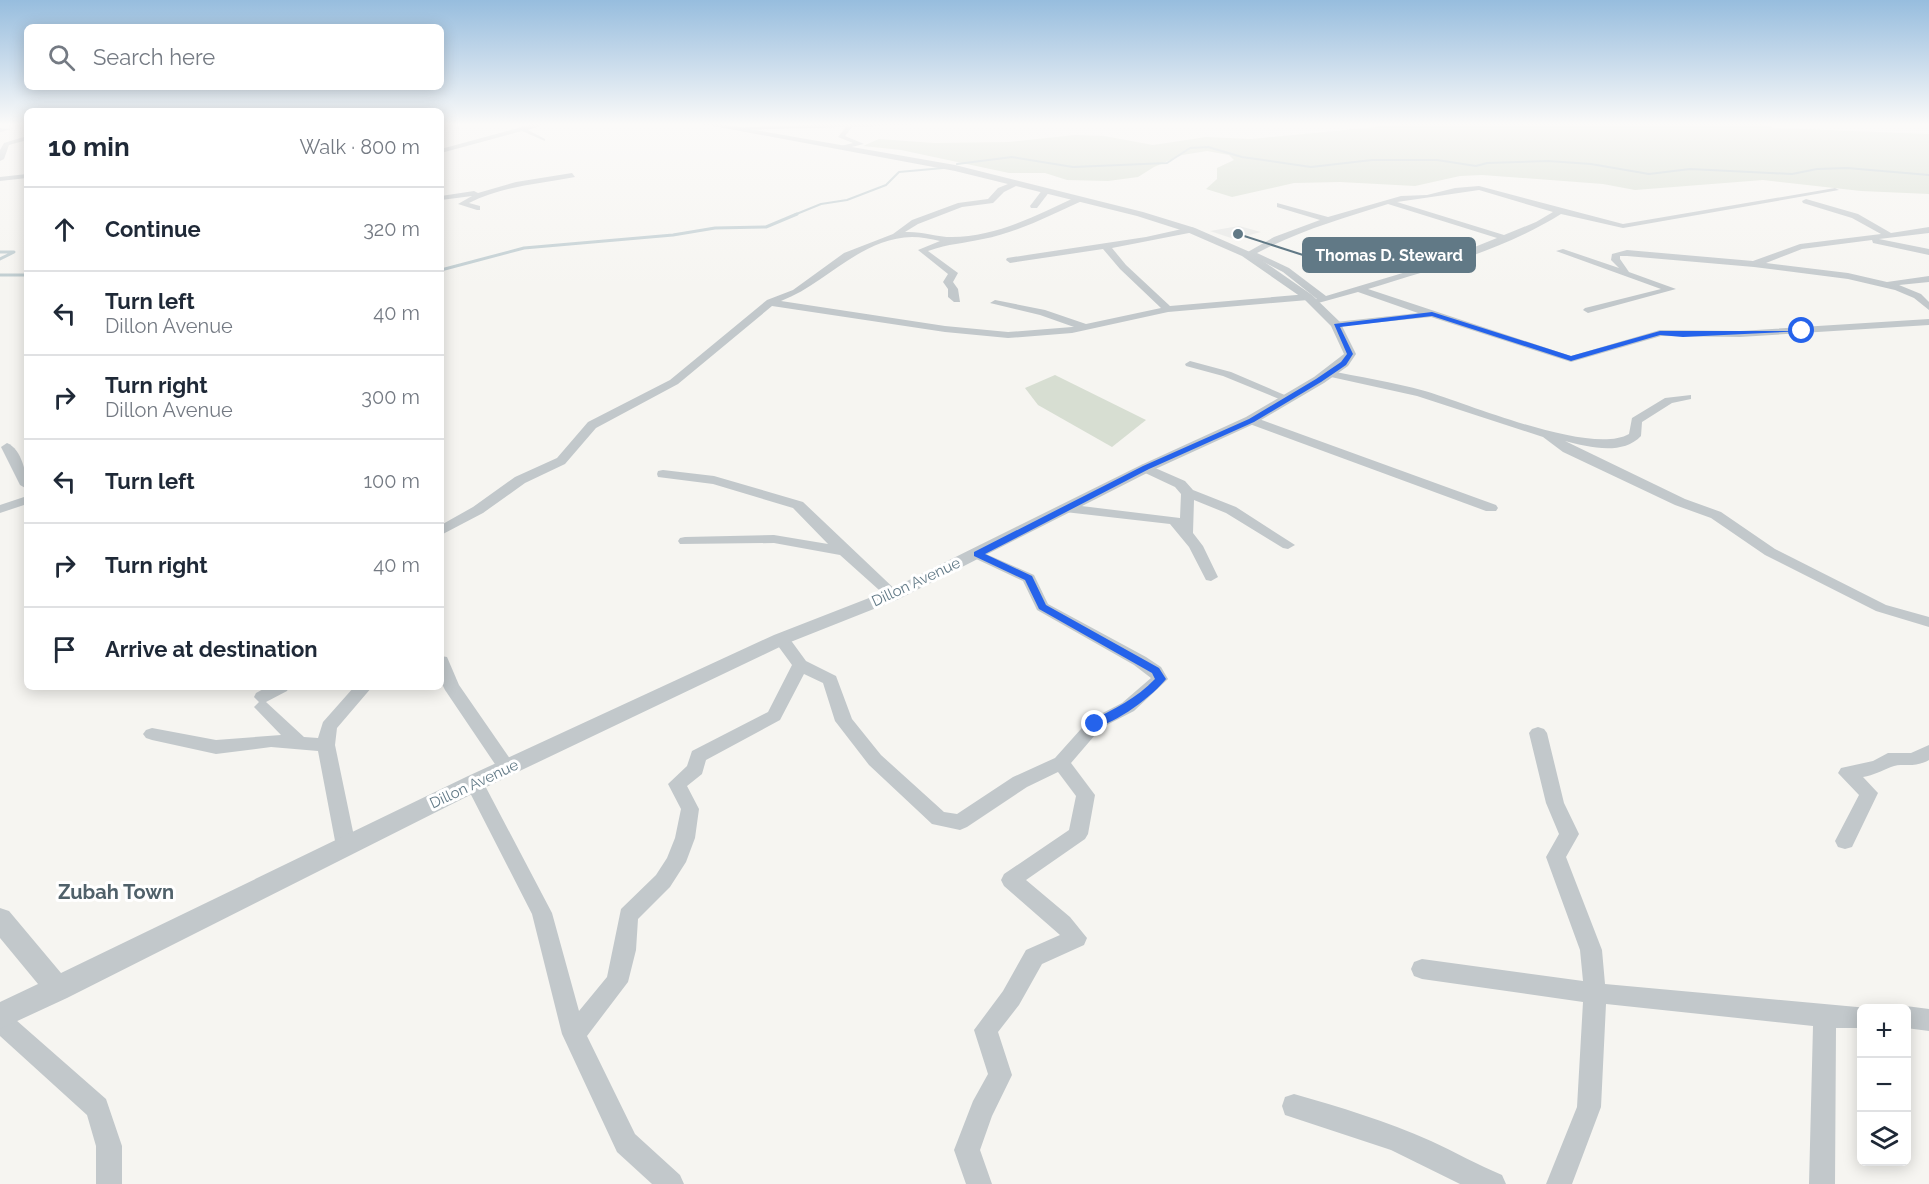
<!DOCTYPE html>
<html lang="en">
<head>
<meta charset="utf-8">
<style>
  :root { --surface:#fff; --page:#f6f6f7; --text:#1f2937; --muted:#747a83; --line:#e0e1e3 }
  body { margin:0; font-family:Raleway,sans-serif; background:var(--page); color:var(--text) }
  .controls { position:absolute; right:18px; bottom:18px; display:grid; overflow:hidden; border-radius:9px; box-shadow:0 3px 15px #0003 }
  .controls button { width:54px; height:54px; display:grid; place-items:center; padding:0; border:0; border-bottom:2px solid var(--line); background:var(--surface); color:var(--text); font:30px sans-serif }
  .stop { position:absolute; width:18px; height:18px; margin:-14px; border:4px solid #2563eb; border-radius:50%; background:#fff }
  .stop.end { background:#2563eb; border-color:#fff; box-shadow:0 2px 6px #0008 }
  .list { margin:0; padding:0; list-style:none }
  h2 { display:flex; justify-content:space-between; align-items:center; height:78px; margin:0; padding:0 24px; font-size:26px }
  h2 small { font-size:20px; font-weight:400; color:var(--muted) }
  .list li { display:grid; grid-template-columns:39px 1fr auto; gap:18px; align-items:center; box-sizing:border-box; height:84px; padding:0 24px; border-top:2px solid var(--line) }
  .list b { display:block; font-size:22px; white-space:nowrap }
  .list p { margin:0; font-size:20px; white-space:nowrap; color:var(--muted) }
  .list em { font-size:20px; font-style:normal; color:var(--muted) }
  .icon { flex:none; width:33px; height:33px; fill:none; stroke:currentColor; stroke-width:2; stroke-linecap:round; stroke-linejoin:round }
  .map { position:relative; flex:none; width:1929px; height:1184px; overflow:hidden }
  .search { position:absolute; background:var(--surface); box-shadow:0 3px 15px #0003; left:24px; top:24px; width:420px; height:66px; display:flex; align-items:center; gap:15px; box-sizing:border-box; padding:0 21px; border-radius:9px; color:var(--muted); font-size:22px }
  .panel { position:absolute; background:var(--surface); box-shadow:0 3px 15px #0003; left:24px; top:108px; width:420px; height:582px; border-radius:9px }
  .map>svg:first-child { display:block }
</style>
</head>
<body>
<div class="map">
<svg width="1929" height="1184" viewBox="0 0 1929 1184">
  <rect width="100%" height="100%" fill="#f6f5f1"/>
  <polygon fill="#e6e7e5" points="1239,226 1261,232 1234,239 1210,231"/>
  <g fill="#d7ded2">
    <polygon points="1417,123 1758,123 1775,128 1929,134 1929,194 1861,191 1763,180 1635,190 1603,184 1482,175 1460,176 1415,186 1340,182 1294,183 1232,197 1206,189 1217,179 1217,168 1234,160 1229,155 1207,151 1182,155 1154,167 1138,177 1108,181 1067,180 1045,173 1009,173 901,150 863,146 879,139 934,143 1009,142 1075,135 1104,136 1153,145 1206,137 1251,139"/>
    <polygon points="1055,375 1146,420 1112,447 1038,405 1025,388"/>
  </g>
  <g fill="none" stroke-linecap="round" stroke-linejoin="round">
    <g stroke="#bdcbcf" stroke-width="2">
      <polyline points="957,164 1012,157 1073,167 1167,163 1190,148 1208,147 1242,157 1311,167 1372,160 1437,160 1476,166 1487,163 1548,161 1591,164 1649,174 1690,169 1792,174 1817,169 1847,168 1929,175"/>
      <polyline points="794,215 821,204 847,200 886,185 899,172 943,168"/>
    </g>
    <g stroke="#bdcbcf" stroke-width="3">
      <polyline points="0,252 14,252 0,259"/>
      <polyline points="441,270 524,248 673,235 715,228 766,227 797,214"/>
      <polyline points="0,275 27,275"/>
    </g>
    <g fill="#c2c8cb" fill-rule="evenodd">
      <polygon points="537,123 548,123 528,130 545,139 545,141 522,131 441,153 441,149"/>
      <polygon points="856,123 945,123 852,127 845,136 864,144 843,149 841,146 853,143 838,137 846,127 735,130 732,128"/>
      <polygon points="0,128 11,129 0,132"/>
      <polygon points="27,136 27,140 9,145 4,159 0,161 0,150 4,143"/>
      <path d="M572,173L575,177C538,184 502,186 469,203L480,206V210H477L458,204L472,196L441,200V196L474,191L478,193L516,182Z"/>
      <polygon points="27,174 27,178 0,181 0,177"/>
      <path d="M1013,182L1020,184L1004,192L993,203L962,207L918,224L905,232C921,231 936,237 952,237C995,237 1038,215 1076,197H1082V201C1051,215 1016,233 983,239C962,244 950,243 928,251L958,273L953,282L958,289L960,302H954L948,297V289L943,282L948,274L918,250L940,241C931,239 921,237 912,237C860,238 826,284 781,301L945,326L1008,332L1072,327H1074L1040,315L990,303L995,300L1045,310L1086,324L1161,308L1120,269L1103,249L1010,263L1006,260L1007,258L1146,237L1191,227L1194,228V232L1112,248L1126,265L1170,306L1308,294L1313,297L1308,300L1168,312L1072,333L1008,338L945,332L772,306L678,384L596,428L565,464L525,483L483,513L441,535V525L473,507L515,477L557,458L588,422L670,380L767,300L793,290L844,253L893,234L912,220L958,203L988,199L998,188Z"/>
      <path d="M1479,186L1623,224L1835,188L1839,190L1623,228L1561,214C1503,250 1433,269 1368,289L1571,356L1660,330L1740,331L1929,319V325L1740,337L1661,336L1571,362L1431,317L1332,327V323L1336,322L1418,313L1358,292L1311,305V301L1317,299L1283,272L1246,253L1274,237L1320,220L1277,207V203L1328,217L1401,196L1427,195L1455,188ZM1479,190L1553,212L1536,222L1504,235L1397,202ZM1388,204L1497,238L1435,263L1368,242V246L1426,266L1326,296L1289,268L1257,253C1299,231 1343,218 1388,204Z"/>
      <polygon points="1043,189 1050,191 1037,208 1031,208 1030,206"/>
      <polygon points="1806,199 1858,214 1891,233 1929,227 1929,233 1879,239 1929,249 1929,255 1873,243 1872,240 1802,249 1766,263 1848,273 1887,282 1929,276 1929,282 1899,285 1921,294 1929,302 1929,310 1914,298 1895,290 1848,279 1754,267 1627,256 1620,256 1620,259 1629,272 1676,289 1588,313 1583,310 1585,308 1661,289 1556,251 1563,249 1619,268 1611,260 1612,254 1627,250 1753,261 1800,244 1881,234 1852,218 1803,203 1802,201"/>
      <polygon points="1190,361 1231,372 1294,399 1288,402 1284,401 1223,376 1186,366 1185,364"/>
      <path d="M1326,370C1359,377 1393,382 1425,391C1469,404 1591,456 1629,434L1632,418L1665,398L1691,395V399L1672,403L1642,422L1641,436C1622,456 1588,447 1565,441L1685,499L1721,512L1775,549L1886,605L1929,617V627L1876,611L1765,555L1711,518L1675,505L1563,452L1543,437L1417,396L1322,375L1321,373Z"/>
      <polygon points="1251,416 1496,505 1498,508 1496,511 1486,511 1247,423 1247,417"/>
      <path d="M7,443C22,449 27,475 27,489L20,485L1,447Z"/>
      <polygon points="1146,464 1185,481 1193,490 1236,507 1295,545 1288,549 1283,548 1226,513 1194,500 1193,533 1203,546 1218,577 1211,581 1206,580 1189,547 1170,524 1065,512 1058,508 1065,504 1180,518 1181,494 1175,487 1141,471 1141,465"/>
      <polygon points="663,470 714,476 803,502 901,595 898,598 888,598 840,555 774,543 680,544 678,541 680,538 685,537 774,535 828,544 793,508 713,484 658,477 657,474 658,471"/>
      <polygon points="27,496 27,504 0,513 0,505"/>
      <polygon points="977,550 1034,575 1048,604 1146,657 1161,667 1168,679 1134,711 1101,728 1071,763 1095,795 1088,834 1085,839 1026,880 1070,917 1087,938 1084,945 1042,964 1019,1005 998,1032 1012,1075 992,1116 980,1150 992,1184 966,1184 954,1150 973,1101 988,1074 974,1030 1003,991 1026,950 1060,935 1004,886 1001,880 1004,874 1069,830 1076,796 1058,772 1027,787 967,827 960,830 932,824 869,765 835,721 823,683 804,674 780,720 706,760 702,774 687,786 699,809 695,838 686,862 670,887 638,919 636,950 628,982 587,1036 635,1134 680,1175 684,1184 652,1184 617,1152 562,1034 532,914 465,783 467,778 474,776 481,778 552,913 579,1011 607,977 621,909 656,875 667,858 675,838 681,809 668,784 687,766 692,751 768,712 792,665 773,639 775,635 787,635 806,661 836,676 852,719 881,755 944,812 957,814 1013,777 1055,758 1089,720 1122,703 1151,678 1134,665 1037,610 1023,581 972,557 970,554"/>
      <polygon points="441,656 447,657 459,685 513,763 516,768 513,773 507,775 501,773 445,690 441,682"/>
      <polygon points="267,687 289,687 287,691 266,702 304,737 318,738 323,722 354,687 372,687 337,728 335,745 356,846 353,852 346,854 339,852 336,846 318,751 271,747 216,754 152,740 146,738 143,734 146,730 152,728 216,740 281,735 254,707 259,702 254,697 256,693"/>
      <polygon points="1538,727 1544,729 1547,733 1564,803 1579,834 1566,857 1602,950 1605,984 1868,1008 1862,1008 1862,1028 1836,1028 1835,1184 1809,1184 1813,1026 1606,1004 1601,1107 1572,1184 1546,1184 1577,1107 1583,1002 1422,979 1414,976 1411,969 1414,962 1422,959 1583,981 1580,950 1546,857 1559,834 1546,803 1529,733 1532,729"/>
      <path d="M1929,745V760C1913,769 1903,762 1891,767C1881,771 1874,775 1863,777L1878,793L1852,847L1845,849L1838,847L1835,841L1859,795L1838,773L1841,768L1873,761L1888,753H1911Z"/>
      <polygon points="1906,1006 1929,1009 1929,1031 1906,1028 1906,1008 1900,1008"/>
      <polygon points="0,1010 8,1013 106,1099 122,1146 122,1184 96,1184 96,1146 87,1115 0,1036"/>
      <path d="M1294,1094C1340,1107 1386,1121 1431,1141C1455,1152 1478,1165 1502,1175L1506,1184H1460L1391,1150L1285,1115L1282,1106L1285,1097Z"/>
    </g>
    <polygon fill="#c2c8cb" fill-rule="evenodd" points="697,123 715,123 955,165 1143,212 1195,228 1250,252 1312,295 1340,322 1356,354 1348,366 1324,383 1256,423 1151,471 899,599 788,643 482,789 67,998 0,1029 0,1002 38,984 0,938 0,908 9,911 61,973 466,777 774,635 887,591 1141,465 1246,417 1314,377 1344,354 1331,326 1304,299 1242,256 1187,232 1137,216 955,171"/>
  </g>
  <linearGradient id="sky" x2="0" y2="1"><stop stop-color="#97bdde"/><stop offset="0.43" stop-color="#fbfaf9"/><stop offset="1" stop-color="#fbfaf9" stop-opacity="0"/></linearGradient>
  <rect width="1929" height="289" fill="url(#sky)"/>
  <path fill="#2563eb" d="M1432,312L1571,356L1660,331H1805L1683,337L1660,335L1571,361L1432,316L1340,327L1353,354L1346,365L1321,382L1254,422L1149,469L985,554L1032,576L1046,605L1159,668L1166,679C1155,694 1109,730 1091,726V721C1114,709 1137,698 1155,679L1152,673L1039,609L1025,580L974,556V552L1143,466L1249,419L1316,379L1341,362L1347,354L1334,324Z"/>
  <g text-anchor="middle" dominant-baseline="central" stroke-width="6" stroke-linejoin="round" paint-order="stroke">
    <g font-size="15" fill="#617986" stroke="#fff">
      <text transform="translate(916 582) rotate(-25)">Dillon Avenue</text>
      <text transform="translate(474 784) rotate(-25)">Dillon Avenue</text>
    </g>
    <g font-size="20" font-weight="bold" fill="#50616a" stroke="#fff">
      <text x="116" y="892">Zubah Town</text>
    </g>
  </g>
  <path fill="none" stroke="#617986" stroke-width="2" d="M1238 234L1303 255"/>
  <circle fill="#617986" stroke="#fff" stroke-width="2" cx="1238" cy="234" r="6"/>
  <rect fill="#617986" stroke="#617986" stroke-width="2" x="1303" y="238" width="172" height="34" rx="6"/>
  <g font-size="16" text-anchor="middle" font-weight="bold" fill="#fff">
    <text x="1389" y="261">Thomas D. Steward</text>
  </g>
</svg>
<div class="controls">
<button>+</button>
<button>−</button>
<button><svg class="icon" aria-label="layers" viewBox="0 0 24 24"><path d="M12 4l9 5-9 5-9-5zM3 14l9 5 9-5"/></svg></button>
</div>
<div class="stop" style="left:1802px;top:331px"></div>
<div class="stop end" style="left:1095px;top:724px"></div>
<div class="search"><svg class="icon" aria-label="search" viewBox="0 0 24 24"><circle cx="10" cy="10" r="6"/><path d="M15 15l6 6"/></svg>Search here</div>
<section class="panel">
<h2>10 min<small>Walk · 800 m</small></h2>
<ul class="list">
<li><svg class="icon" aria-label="ahead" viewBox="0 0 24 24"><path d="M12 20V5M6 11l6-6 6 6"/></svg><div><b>Continue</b></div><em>320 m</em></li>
<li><svg class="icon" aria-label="left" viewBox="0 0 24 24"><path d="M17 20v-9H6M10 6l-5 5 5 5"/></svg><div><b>Turn left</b><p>Dillon Avenue</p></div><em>40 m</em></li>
<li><svg class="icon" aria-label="right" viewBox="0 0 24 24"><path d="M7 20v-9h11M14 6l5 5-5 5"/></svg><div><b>Turn right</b><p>Dillon Avenue</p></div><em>300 m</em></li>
<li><svg class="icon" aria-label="left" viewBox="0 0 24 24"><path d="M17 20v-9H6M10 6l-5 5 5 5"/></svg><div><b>Turn left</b></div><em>100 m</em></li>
<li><svg class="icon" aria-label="right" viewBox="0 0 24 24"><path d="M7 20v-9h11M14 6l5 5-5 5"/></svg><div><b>Turn right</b></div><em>40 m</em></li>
<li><svg class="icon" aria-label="arrive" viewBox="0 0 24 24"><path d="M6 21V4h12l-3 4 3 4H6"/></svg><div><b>Arrive at destination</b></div></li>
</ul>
</section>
</div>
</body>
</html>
